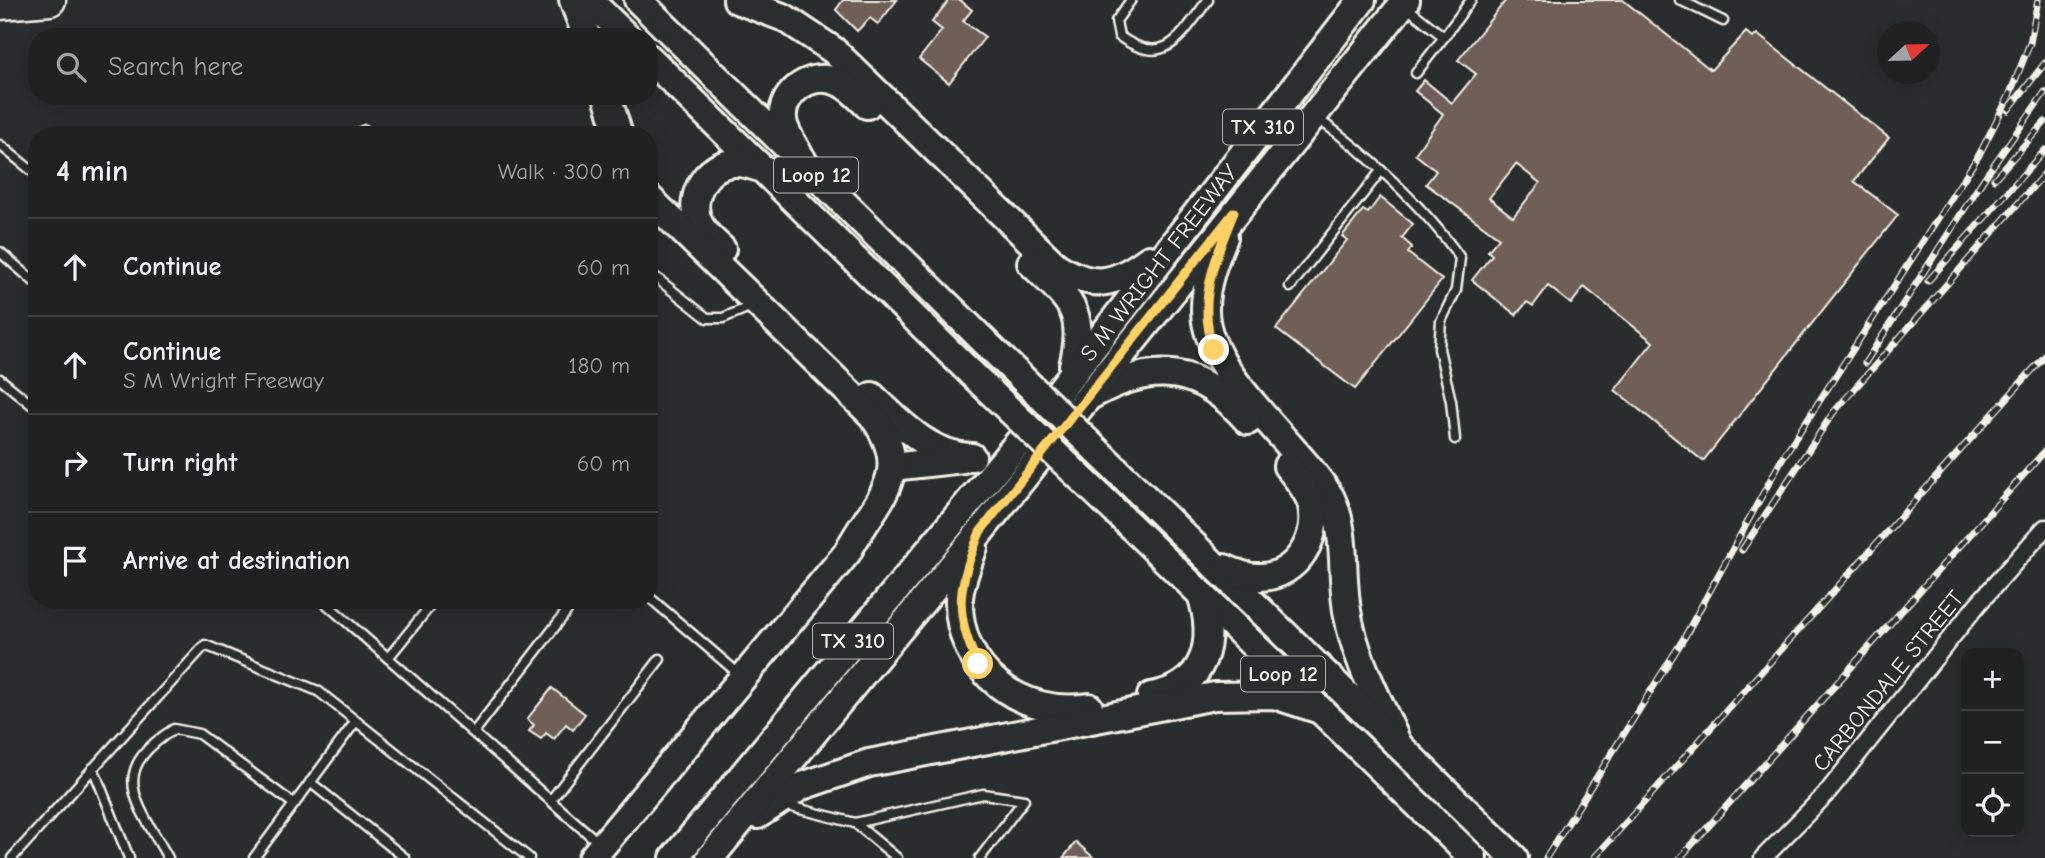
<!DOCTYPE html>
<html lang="en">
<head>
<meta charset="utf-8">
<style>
  :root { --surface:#202222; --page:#282a2a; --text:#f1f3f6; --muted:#a2a4a5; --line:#3d3f40 }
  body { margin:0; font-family:"Comic Neue",sans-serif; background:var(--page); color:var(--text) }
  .controls { position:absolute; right:21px; bottom:21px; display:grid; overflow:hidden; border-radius:14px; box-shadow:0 4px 18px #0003 }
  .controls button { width:63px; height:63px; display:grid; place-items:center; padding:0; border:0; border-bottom:2px solid var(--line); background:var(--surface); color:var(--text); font:35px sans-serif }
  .compass { position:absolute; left:1877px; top:21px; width:63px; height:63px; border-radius:50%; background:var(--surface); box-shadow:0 4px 18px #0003; rotate:68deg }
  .stop { position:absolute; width:21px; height:21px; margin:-16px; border:5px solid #ffd166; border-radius:50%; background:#fff }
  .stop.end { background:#ffd166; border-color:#fff; box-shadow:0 2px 7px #0008 }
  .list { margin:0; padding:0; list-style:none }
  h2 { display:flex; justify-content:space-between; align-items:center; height:91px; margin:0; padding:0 28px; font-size:30px }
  h2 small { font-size:23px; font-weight:400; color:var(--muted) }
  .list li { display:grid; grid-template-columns:46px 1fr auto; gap:21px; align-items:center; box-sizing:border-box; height:98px; padding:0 28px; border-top:2px solid var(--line) }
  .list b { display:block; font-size:26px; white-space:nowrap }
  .list p { margin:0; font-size:23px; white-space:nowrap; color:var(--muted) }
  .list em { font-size:23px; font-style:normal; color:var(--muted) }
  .icon { flex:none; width:38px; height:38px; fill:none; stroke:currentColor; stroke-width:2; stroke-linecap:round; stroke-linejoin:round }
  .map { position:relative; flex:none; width:2045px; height:858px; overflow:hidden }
  .search { position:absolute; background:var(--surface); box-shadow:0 4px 18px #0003; left:28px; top:28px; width:630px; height:77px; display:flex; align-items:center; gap:18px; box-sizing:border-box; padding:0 24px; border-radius:28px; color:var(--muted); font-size:26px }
  .panel { position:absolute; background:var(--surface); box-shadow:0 4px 18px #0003; left:28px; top:126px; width:630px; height:483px; border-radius:28px }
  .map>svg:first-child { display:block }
</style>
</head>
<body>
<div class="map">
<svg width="2045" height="858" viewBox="0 0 2045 858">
  <rect width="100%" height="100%" fill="#2a2d2e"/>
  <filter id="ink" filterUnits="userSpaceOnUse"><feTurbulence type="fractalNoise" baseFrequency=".0143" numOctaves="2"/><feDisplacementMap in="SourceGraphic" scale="14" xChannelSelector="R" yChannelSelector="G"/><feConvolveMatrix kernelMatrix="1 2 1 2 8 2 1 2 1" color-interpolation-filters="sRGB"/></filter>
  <g filter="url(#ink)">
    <g fill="#6f5e56" stroke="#f4f1e8" stroke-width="2" fill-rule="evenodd">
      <polygon points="843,0 897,0 878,24 870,18 857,31 836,10"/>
      <polygon points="949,0 960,0 972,10 963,21 985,37 949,83 919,59 942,30 932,22"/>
      <path d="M1506,0H1623L1711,70L1746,32L1753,38L1757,34L1889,138L1854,181L1898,215L1703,461L1615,390L1653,342L1584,287L1571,304L1548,286L1533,306L1527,302L1516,315L1472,280L1492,255L1488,251L1499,238L1426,184L1436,171L1415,154L1443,114L1415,91L1424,80L1452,103L1476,74L1458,60ZM1516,164L1540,183L1513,217L1489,198Z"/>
      <polygon points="1380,197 1413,224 1402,238 1412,247 1408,253 1442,280 1355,389 1276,329 1347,240 1342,236 1352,224 1363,210 1368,213"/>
      <polygon points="552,688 585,714 573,730 566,724 554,739 546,733 541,739 529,731 534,725 527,719"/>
      <polygon points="1076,842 1094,858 1063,858"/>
    </g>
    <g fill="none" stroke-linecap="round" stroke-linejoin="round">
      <g stroke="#f4f1e8" stroke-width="13">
        <g id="service">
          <path d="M1131,0L1116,21L1119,36C1165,69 1180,37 1208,0"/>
          <polyline points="1680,0 1723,21"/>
          <polyline points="1405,6 1444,37 1471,0"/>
          <polyline points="1416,73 1444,37"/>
          <path d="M1318,119C1366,152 1427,210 1460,258L1456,290L1441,321L1439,349L1451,401L1455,439"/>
          <polyline points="353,135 365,130 372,135"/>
          <polyline points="0,145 37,175"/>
          <polyline points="0,252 37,284"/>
          <polyline points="649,272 707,318 723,318 754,305"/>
          <polyline points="1290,287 1380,172"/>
          <polyline points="0,379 37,409"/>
          <polyline points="649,597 740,675"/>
          <polyline points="322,600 600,844"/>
          <polyline points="388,658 435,600"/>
          <polyline points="474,732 567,611 553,600"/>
          <polyline points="93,768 129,858"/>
          <polyline points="310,782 405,858"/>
          <polyline points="551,800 660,659"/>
          <polyline points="784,805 855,823 897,858"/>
          <polyline points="855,823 983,794 1024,800 980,858"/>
          <polyline points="12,858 205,645 318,691 529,858"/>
          <path d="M168,858C138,803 105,772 174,729L199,734L294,804"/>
          <polyline points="254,858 356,721"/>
        </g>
      </g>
      <g stroke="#f4f1e8" stroke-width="21">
        <polyline id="minor" points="1763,858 1826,794 1977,605 2045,528"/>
      </g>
      <g stroke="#f4f1e8" stroke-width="32">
        <g id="primary">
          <polyline points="573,0 587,37"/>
          <polyline points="589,0 627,37"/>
          <polyline points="638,0 993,350"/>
          <path d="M737,0L785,18L833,50L1056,266C1094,290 1114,285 1149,259"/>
          <polyline points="649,58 972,374"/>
          <polyline points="607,96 619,135"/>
          <path d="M805,164C798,152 788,138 784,125C777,99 802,77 826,79C843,80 856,94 867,105"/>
          <path d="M1224,237C1214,261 1205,284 1205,309C1204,373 1299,444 1331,498C1348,534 1340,577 1348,616C1356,660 1379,701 1397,742"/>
          <path d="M722,249C714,242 705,234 700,225C686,200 705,164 734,163C745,162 756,167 766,170"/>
          <path d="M1031,263C1069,300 1087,310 1073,366"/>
          <path d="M872,396C900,423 931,456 972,457"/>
          <path d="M1090,396C1154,360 1200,366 1248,421"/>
          <polyline points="892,467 963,459"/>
          <polyline points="1127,480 1514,858"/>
          <polyline points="1109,505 1473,858"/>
          <path d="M974,547C968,564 960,582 959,599C957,671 1022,718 1089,707"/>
          <path d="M1224,568C1237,573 1247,578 1261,577C1297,576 1321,536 1311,502C1306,488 1296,477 1287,466"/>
          <path d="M1151,696C1207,687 1216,641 1201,594"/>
          <polyline points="758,815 802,786 869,763 1215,696 1274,695 1320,710"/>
          <path d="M592,858L847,553C874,500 917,476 872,415L649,198"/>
          <path id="s1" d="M674,858L1033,425L1362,0"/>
          <polyline points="710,858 980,532 1406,0"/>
        </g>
      </g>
      <g stroke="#f4f1e8" stroke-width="35">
        <polyline id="motorway" points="0,4 50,0"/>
      </g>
      <use href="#service" stroke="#2a2d2e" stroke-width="8"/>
      <use href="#minor" stroke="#2a2d2e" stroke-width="16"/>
      <use href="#primary" stroke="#2a2d2e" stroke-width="26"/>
      <use href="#motorway" stroke="#2a2d2e" stroke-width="30"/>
      <g stroke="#f4f1e8" stroke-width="7">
        <g id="rail">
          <polyline points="2008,110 2045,63"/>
          <polyline points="1994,179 2045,122"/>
          <polyline points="1928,281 2045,150"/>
          <polyline points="1865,363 1985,177 2045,92"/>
          <polyline points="1742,550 1833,413 2045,173"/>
          <polyline points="1546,858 1684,638 1783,457 1979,155 2009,96 2030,43 2038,0"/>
          <polyline points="1594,858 2045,356"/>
          <polyline points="1680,858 2045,451"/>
        </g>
      </g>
      <use href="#rail" stroke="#2a2d2e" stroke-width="4.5" stroke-dasharray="13" stroke-linecap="butt"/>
      <g stroke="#f4f1e8" stroke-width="32" stroke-linecap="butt">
        <g id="primary-bridge">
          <polyline points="993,350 1127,480"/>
          <polyline points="972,374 1109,505"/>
        </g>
      </g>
      <use href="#primary-bridge" stroke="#2a2d2e" stroke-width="26"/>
    </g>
  </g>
  <g fill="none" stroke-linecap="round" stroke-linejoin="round" filter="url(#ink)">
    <path stroke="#ffd166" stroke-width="9" d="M978,664C952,611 959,585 980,532L1234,212C1215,260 1196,300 1214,350"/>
  </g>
  <g text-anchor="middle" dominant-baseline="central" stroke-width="5" stroke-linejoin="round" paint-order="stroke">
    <g fill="#2a2d2e" stroke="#b7b6b0" stroke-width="2">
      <rect x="1223" y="109.5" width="80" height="35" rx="5"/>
      <rect x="774" y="157.5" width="84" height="35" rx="5"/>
      <rect x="813" y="623.5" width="80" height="35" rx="5"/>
      <rect x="1241" y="656.5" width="84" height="35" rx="5"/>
    </g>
    <g font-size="21" font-weight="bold" fill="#f4f1e8">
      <text x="1263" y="127">TX 310</text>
      <text x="816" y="175">Loop 12</text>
      <text x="853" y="641">TX 310</text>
      <text x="1283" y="674">Loop 12</text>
    </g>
    <g font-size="23" fill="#f4f1e8" stroke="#2a2d2e">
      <text stroke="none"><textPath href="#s1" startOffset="768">S M WRIGHT FREEWAY</textPath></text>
      <text transform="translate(1888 681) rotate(-51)">CARBONDALE STREET</text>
    </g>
  </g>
</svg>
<div class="controls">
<button>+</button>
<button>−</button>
<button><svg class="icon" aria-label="locate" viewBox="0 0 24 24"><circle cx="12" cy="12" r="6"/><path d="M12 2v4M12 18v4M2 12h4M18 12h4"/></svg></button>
</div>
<svg class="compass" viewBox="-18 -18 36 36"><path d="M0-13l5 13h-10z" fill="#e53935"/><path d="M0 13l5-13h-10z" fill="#a2a4a5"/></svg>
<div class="stop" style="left:978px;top:664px"></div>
<div class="stop end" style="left:1214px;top:350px"></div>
<div class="search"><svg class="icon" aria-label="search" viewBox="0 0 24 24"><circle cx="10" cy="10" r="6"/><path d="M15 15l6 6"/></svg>Search here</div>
<section class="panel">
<h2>4 min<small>Walk · 300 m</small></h2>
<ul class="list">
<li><svg class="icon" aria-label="ahead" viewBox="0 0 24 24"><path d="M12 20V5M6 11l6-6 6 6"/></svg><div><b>Continue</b></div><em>60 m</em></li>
<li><svg class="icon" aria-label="ahead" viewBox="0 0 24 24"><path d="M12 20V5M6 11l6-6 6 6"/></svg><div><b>Continue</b><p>S M Wright Freeway</p></div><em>180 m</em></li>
<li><svg class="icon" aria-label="right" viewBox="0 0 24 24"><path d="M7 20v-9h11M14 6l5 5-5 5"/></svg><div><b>Turn right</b></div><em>60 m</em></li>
<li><svg class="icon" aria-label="arrive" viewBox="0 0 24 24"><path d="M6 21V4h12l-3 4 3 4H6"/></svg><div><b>Arrive at destination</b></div></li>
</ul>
</section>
</div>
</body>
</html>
